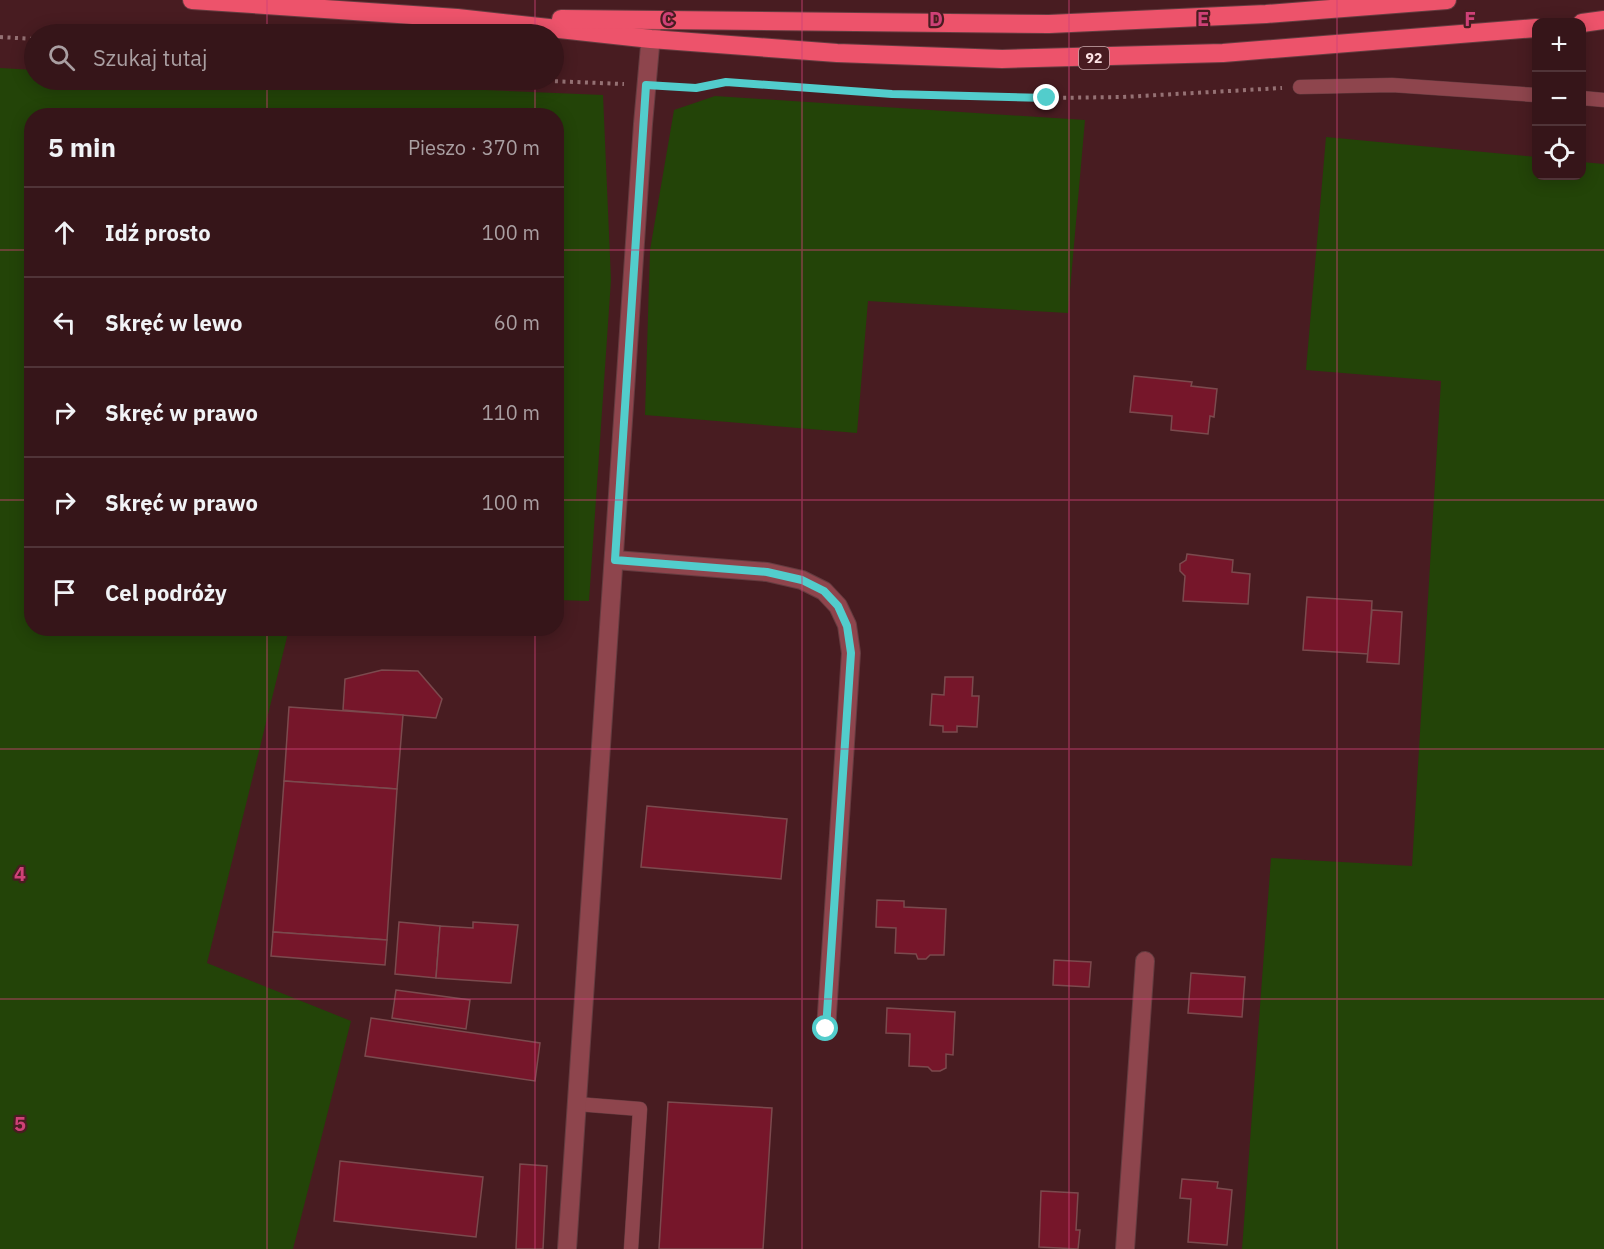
<!DOCTYPE html>
<html lang="pl">
<head>
<meta charset="utf-8">
<style>
  :root { --surface:#361519; --page:#3d1e22; --text:#f1f3f6; --muted:#aa9fa2; --line:#503438 }
  body { margin:0; font-family:"IBM Plex Sans",sans-serif; background:var(--page); color:var(--text) }
  .controls { position:absolute; right:18px; top:18px; display:grid; overflow:hidden; border-radius:12px; box-shadow:0 3px 15px #0003 }
  .controls button { width:54px; height:54px; display:grid; place-items:center; padding:0; border:0; border-bottom:2px solid var(--line); background:var(--surface); color:var(--text); font:30px sans-serif }
  .stop { position:absolute; width:18px; height:18px; margin:-14px; border:4px solid #52cdcc; border-radius:50%; background:#fff }
  .stop.end { background:#52cdcc; border-color:#fff; box-shadow:0 2px 6px #0008 }
  .list { margin:0; padding:0; list-style:none }
  h2 { display:flex; justify-content:space-between; align-items:center; height:78px; margin:0; padding:0 24px; font-size:26px }
  h2 small { font-size:20px; font-weight:400; color:var(--muted) }
  .list li { display:grid; grid-template-columns:39px 1fr auto; gap:18px; align-items:center; box-sizing:border-box; height:90px; padding:0 24px; border-top:2px solid var(--line) }
  .list b { display:block; font-size:22px; white-space:nowrap }
  .list em { font-size:20px; font-style:normal; color:var(--muted) }
  .icon { flex:none; width:33px; height:33px; fill:none; stroke:currentColor; stroke-width:2; stroke-linecap:round; stroke-linejoin:round }
  .map { position:relative; flex:none; width:1604px; height:1249px; overflow:hidden }
  .search { position:absolute; background:var(--surface); box-shadow:0 3px 15px #0003; left:24px; top:24px; width:540px; height:66px; display:flex; align-items:center; gap:15px; box-sizing:border-box; padding:0 21px; border-radius:33px; color:var(--muted); font-size:22px }
  .panel { position:absolute; background:var(--surface); box-shadow:0 3px 15px #0003; left:24px; top:108px; width:540px; height:528px; border-radius:24px }
  .map>svg:first-child { display:block }
</style>
</head>
<body>
<div class="map">
<svg width="1604" height="1249" viewBox="0 0 1604 1249">
  <rect width="100%" height="100%" fill="#481c21"/>
  <g fill="#234408">
    <polygon points="0,68 34,70 34,80 251,80 603,95 611,280 589,601 557,600 556,116 32,116 32,628 289,629 207,963 351,1021 293,1249 0,1249"/>
    <polygon points="715,96 1085,120 1068,313 868,301 857,433 645,415 650,250 674,110"/>
    <polygon points="1326,137 1536,157 1536,176 1582,176 1582,162 1604,164 1604,1249 1242,1249 1271,858 1412,866 1441,381 1306,370"/>
  </g>
  <g fill="#76162a" stroke="#7b4a4e" stroke-width="1.5">
    <polygon points="1134,376 1192,382 1191,386 1217,389 1214,417 1210,416 1208,434 1171,430 1172,416 1130,412"/>
    <polygon points="1187,554 1233,560 1232,572 1250,574 1248,604 1183,601 1185,576 1180,571 1180,564 1186,560"/>
    <polygon points="1307,597 1372,601 1369,654 1303,650"/>
    <polygon points="1372,610 1402,612 1399,664 1367,662"/>
    <polygon points="382,670 418,671 442,699 436,718 343,710 345,679"/>
    <polygon points="945,677 973,677 972,696 979,696 977,727 957,726 957,732 943,732 943,726 930,725 932,694 944,695"/>
    <polygon points="289,707 403,715 397,789 284,781"/>
    <polygon points="284,781 397,789 387,940 273,932"/>
    <polygon points="647,806 787,819 781,879 641,867"/>
    <polygon points="877,900 904,901 904,907 946,909 944,955 930,955 926,959 918,959 916,954 895,953 896,928 876,927"/>
    <polygon points="399,922 440,926 436,978 395,974"/>
    <polygon points="473,922 518,925 511,983 436,978 440,926 473,928"/>
    <polygon points="273,932 387,940 385,965 271,956"/>
    <polygon points="1054,960 1091,962 1089,987 1053,985"/>
    <polygon points="1191,973 1245,977 1242,1017 1188,1013"/>
    <polygon points="396,990 470,1000 466,1029 392,1018"/>
    <polygon points="887,1008 955,1012 953,1055 946,1054 946,1068 940,1071 932,1071 928,1067 909,1066 910,1034 886,1033"/>
    <polygon points="371,1018 540,1043 535,1081 365,1056"/>
    <polygon points="668,1102 772,1108 763,1249 659,1249"/>
    <polygon points="340,1161 483,1177 476,1237 334,1221"/>
    <polygon points="520,1164 547,1166 543,1249 516,1249"/>
    <polygon points="1182,1179 1218,1182 1217,1188 1232,1190 1227,1245 1188,1242 1191,1199 1180,1198"/>
    <polygon points="1041,1191 1078,1193 1076,1230 1080,1230 1078,1249 1039,1247"/>
  </g>
  <g fill="none" stroke-linecap="round" stroke-linejoin="round">
    <g stroke="#653c40" stroke-width="15">
      <g id="service">
        <polyline points="1300,87 1392,85 1536,95"/>
        <polyline points="1582,98 1604,100"/>
        <polyline points="577,1104 640,1109 631,1249"/>
      </g>
    </g>
    <g stroke="#653c40" stroke-width="20">
      <g id="minor">
        <polyline points="615,560 767,572 802,580 824,591 838,606 847,625 851,653 826,1029"/>
        <polyline points="567,1249 643,124 652,24"/>
        <polyline points="1125,1249 1145,961"/>
      </g>
    </g>
    <g stroke="#653c40" stroke-width="20">
      <g id="primary">
        <polyline points="192,0 457,18 651,39 837,53 1002,59 1223,53 1536,28"/>
        <polyline points="561,19 1049,24 1266,14 1447,0"/>
        <polyline points="1582,23 1604,20"/>
      </g>
    </g>
    <g stroke="#957174" stroke-width="4" stroke-dasharray="3 4.5" stroke-linecap="butt">
      <polyline points="0,37 34,39"/>
      <polyline points="525,80 624,84"/>
      <polyline points="667,87 695,89 726,82 893,94 1047,98 1123,97 1282,88"/>
    </g>
    <use href="#service" stroke="#8e454d" stroke-width="14"/>
    <use href="#minor" stroke="#8e454d" stroke-width="18"/>
    <use href="#primary" stroke="#ed536b" stroke-width="18"/>
  </g>
  <g fill="none" stroke-linecap="round" stroke-linejoin="round">
    <polyline stroke="#52cdcc" stroke-width="8" points="826,1029 851,653 847,626 838,606 824,591 802,580 767,572 615,560 646,85 696,88 726,82 892,94 1047,98"/>
  </g>
  <path fill="none" stroke="#ce4177" stroke-width="1.5" stroke-opacity="0.55" d="M267,0V34M535,0V34M802,0V1249M1069,0V1249M1337,0V1249M267,80V116M535,80V116M0,250H32M556,250H1604M0,500H32M556,500H1604M267,628V1249M535,628V1249M0,749H1604M0,999H1604"/>
  <g text-anchor="middle" dominant-baseline="central" stroke-width="4.5" stroke-linejoin="round" paint-order="stroke">
    <rect fill="#481c21" stroke="#c7a8aa" stroke-width="1.5" x="1079" y="47" width="30" height="22" rx="4.5"/>
    <g font-size="14" font-weight="bold" fill="#fde4e5">
      <text x="1094" y="58">92</text>
    </g>
  </g>
  <g font-size="20" text-anchor="middle" font-weight="bold" fill="#ce4177" stroke="#481c21" stroke-width="4.5" stroke-linejoin="round" paint-order="stroke">
    <text x="668" y="26">C</text>
    <text x="936" y="26">D</text>
    <text x="1203" y="26">E</text>
    <text x="1470" y="26">F</text>
    <text x="20" y="881">4</text>
    <text x="20" y="1131">5</text>
  </g>
</svg>
<div class="controls">
<button>+</button>
<button>−</button>
<button><svg class="icon" aria-label="locate" viewBox="0 0 24 24"><circle cx="12" cy="12" r="6"/><path d="M12 2v4M12 18v4M2 12h4M18 12h4"/></svg></button>
</div>
<div class="stop" style="left:826px;top:1029px"></div>
<div class="stop end" style="left:1047px;top:98px"></div>
<div class="search"><svg class="icon" aria-label="search" viewBox="0 0 24 24"><circle cx="10" cy="10" r="6"/><path d="M15 15l6 6"/></svg>Szukaj tutaj</div>
<section class="panel">
<h2>5 min<small>Pieszo · 370 m</small></h2>
<ul class="list">
<li><svg class="icon" aria-label="ahead" viewBox="0 0 24 24"><path d="M12 20V5M6 11l6-6 6 6"/></svg><div><b>Idź prosto</b></div><em>100 m</em></li>
<li><svg class="icon" aria-label="left" viewBox="0 0 24 24"><path d="M17 20v-9H6M10 6l-5 5 5 5"/></svg><div><b>Skręć w lewo</b></div><em>60 m</em></li>
<li><svg class="icon" aria-label="right" viewBox="0 0 24 24"><path d="M7 20v-9h11M14 6l5 5-5 5"/></svg><div><b>Skręć w prawo</b></div><em>110 m</em></li>
<li><svg class="icon" aria-label="right" viewBox="0 0 24 24"><path d="M7 20v-9h11M14 6l5 5-5 5"/></svg><div><b>Skręć w prawo</b></div><em>100 m</em></li>
<li><svg class="icon" aria-label="arrive" viewBox="0 0 24 24"><path d="M6 21V4h12l-3 4 3 4H6"/></svg><div><b>Cel podróży</b></div></li>
</ul>
</section>
</div>
</body>
</html>
